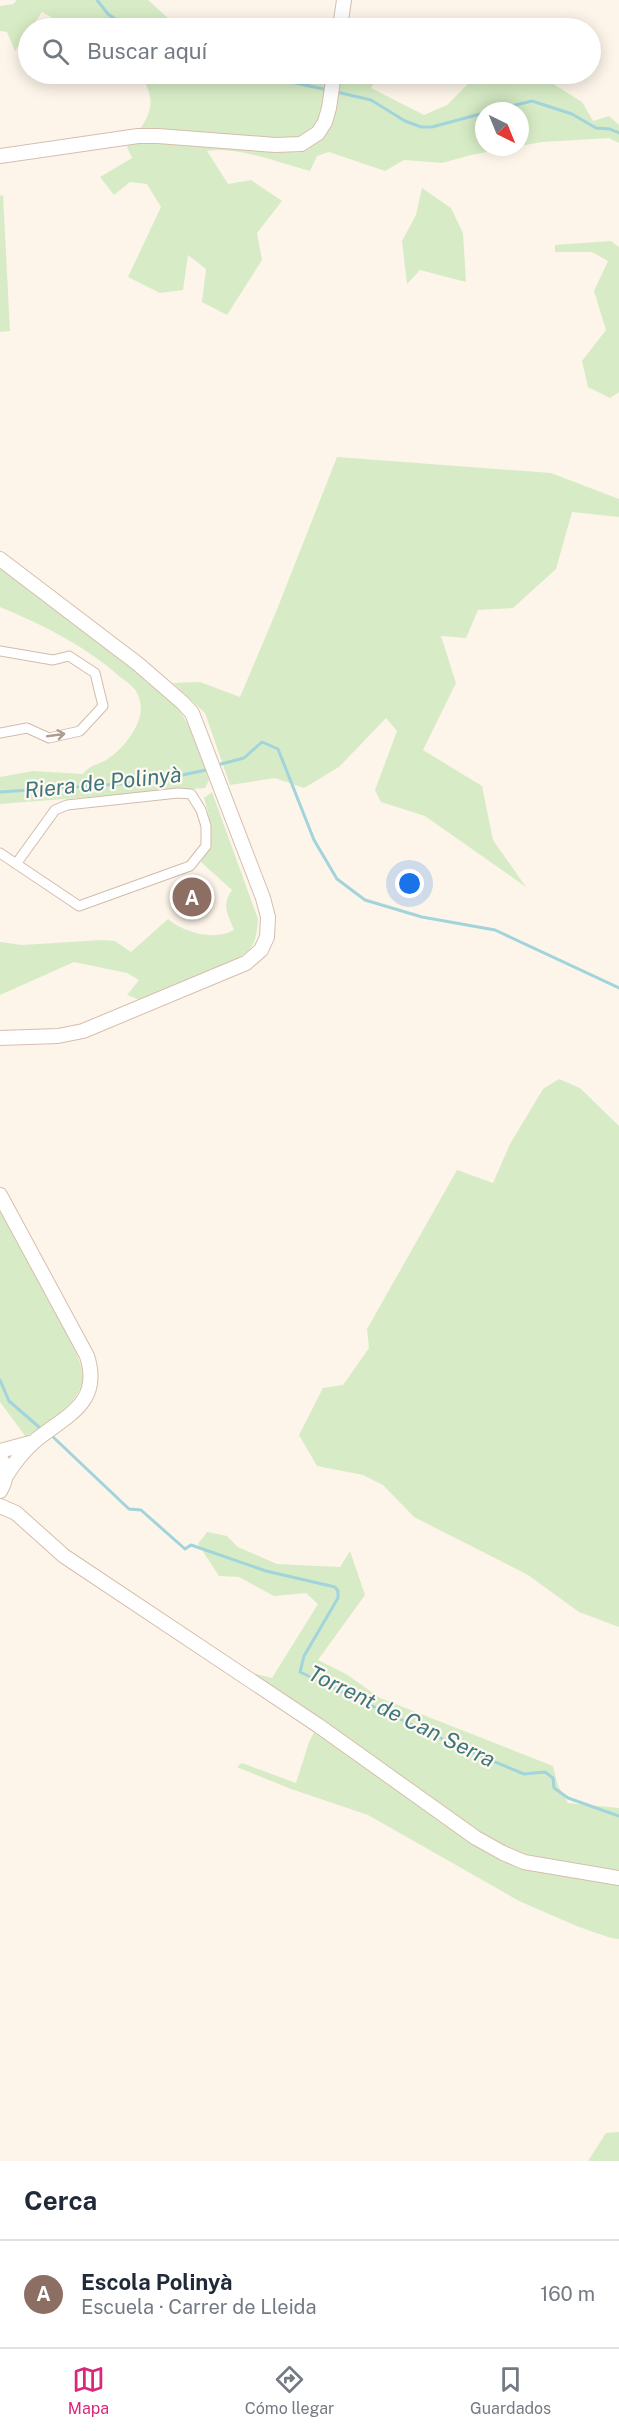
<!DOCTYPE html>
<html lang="es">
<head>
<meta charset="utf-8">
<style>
  :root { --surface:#fff; --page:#f2f2f3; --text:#1f2937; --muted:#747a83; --line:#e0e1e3; --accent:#db2777 }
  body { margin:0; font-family:"Public Sans",sans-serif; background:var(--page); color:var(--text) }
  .compass { position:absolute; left:475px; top:102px; width:54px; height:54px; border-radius:50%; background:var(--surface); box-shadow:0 3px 15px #0003; rotate:137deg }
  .you { position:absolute; left:410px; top:884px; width:21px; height:21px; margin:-15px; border:4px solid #fff; border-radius:50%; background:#1a73e8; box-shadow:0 0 0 9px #1a73e833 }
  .badge { display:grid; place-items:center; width:39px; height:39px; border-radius:50%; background:var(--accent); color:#fff; font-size:20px; font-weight:700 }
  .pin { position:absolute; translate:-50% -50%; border:3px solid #fff; box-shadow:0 2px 6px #0006 }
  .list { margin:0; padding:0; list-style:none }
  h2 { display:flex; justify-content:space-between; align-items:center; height:78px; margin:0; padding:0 24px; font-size:26px }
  h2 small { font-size:20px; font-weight:400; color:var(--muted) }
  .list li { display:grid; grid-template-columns:39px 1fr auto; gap:18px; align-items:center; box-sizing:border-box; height:108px; padding:0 24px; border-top:2px solid var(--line) }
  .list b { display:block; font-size:22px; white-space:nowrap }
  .list p { margin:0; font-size:20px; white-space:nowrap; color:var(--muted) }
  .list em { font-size:20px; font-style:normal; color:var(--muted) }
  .icon { flex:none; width:33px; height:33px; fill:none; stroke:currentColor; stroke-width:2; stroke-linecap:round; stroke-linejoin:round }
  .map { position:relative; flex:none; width:619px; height:2161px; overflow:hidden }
  .search { position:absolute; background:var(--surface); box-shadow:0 3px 15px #0003; left:18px; right:18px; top:18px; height:66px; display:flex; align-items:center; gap:15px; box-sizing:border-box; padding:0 21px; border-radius:33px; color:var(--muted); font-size:22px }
  .sheet { height:186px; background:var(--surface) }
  nav { display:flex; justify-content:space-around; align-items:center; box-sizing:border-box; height:84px; border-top:2px solid var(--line); background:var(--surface); font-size:16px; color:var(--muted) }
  nav a { display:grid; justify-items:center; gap:3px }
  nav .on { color:var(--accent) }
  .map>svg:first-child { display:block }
</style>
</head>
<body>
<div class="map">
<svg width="619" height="2161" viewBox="0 0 619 2161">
  <rect width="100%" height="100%" fill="#fdf5e9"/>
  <g fill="#d7ecc6">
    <polygon points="17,0 148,0 179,28 71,28 42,12 15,51 7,32 0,31 0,6 13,4"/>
    <path d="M140,74H378L371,88L424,115L447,105L473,79L489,74H528L555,85L582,102L593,121L609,116L619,125V143L609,138L542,142L520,146V111H484V147H514L471,155L442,163L404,160L385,171L329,152L317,156L310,171C280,163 237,146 207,151L228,184L251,180L282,201L257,233L262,260L227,315L202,302L206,269L188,255L183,290L160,293L128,277L161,207L147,184L130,182L114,195L100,177L132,158L127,147C147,119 161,106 140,74Z"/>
    <polygon points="422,188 451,208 463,233 466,282 420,270 407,284 402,241 416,215"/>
    <polygon points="3,195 10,331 0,332 0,196"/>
    <polygon points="611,241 619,247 619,392 610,398 588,387 582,361 606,330 594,291 608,261 592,252 555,252 555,245"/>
    <polygon points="337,457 551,473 619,499 619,517 572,512 556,569 513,608 478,610 466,638 441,636 456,683 423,750 482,786 493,840 526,887 425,816 381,802 375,790 397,731 386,718 339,767 304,788 275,778 230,785 205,713 173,683 200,682 240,697 276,612"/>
    <path d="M0,565L151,682L177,706L191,730L209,780L205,788L0,804V777L33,771L83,774C90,764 100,765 109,758C121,750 133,735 138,722C142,712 142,701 136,691C132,685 124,680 119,676C84,645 43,625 0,607Z"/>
    <path d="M212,792L258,919C257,928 257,938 252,946C240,965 164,990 140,1000L127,995L139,980L127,973L74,962L0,995V942L22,945L102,940L115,941L131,952L168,919C184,933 215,941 234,930C228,914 221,906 232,890L201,862C215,833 213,828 204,798Z"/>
    <polygon points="559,1079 580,1088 619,1126 619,1627 579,1612 528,1575 414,1517 383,1485 363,1475 317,1466 299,1435 323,1388 343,1385 369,1348 367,1329 457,1170 493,1183 510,1144 543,1089"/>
    <path d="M0,1209C16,1237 86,1354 83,1379C79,1405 46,1423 26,1437L0,1402Z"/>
    <polygon points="207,1532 227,1536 238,1547 277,1564 340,1567 350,1551 365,1595 318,1660 346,1674 380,1698 553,1766 558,1786 568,1803 619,1808 619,1939 611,1938 579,1927 519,1901 368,1815 291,1789 237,1767 242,1763 296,1783 309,1742 321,1719 248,1672 272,1678 318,1604 306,1593 274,1596 239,1577 219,1576 198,1544"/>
    <polygon points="619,2132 619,2161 588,2161 606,2133"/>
  </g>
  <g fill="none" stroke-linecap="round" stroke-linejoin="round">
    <g stroke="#a1d4db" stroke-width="3">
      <polyline points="97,0 108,14 128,28"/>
      <polyline points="254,74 328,90"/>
      <polyline points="337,92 371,100 405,121 421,127 432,127 484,113"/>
      <polyline points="491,111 532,101 572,114 596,128 610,129 619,133"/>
      <polyline points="221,764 244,758 262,742 278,749 314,840 337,879 365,900 422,917 495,930 619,988"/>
      <polyline points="0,792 149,782 206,770"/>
      <polyline points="0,1380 9,1401 39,1427"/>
      <polyline points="52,1436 129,1509 141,1510 185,1549 191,1545 266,1571 335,1587 338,1591 338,1598 304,1656 300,1672 466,1750 524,1774 545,1772 553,1778 554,1788 568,1798 619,1816"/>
    </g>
    <g stroke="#d1bcad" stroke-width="11">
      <g id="minor">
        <polyline points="0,651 53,660 69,656 95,673 103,706 80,731 49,738 27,728 0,733"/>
        <polyline points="0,853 79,906 190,866 206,846 206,826 201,810 191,794 178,793 67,805 55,810 16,864"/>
      </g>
    </g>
    <g stroke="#d6bead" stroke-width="16">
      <g id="secondary">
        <polyline points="340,28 344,0"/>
        <polyline points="0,156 138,136 158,136 275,145 301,144 318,133 325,122 329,108 334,74"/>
        <polyline points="0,559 138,664 183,703 192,713 263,898 268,917 267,937 261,950 246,963 83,1031 58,1036 0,1038"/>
        <path d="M0,1195L87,1356C102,1403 67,1415 36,1440C24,1450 14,1463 6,1476"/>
        <polyline points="0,1451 30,1443"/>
        <path d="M0,1457C7,1469 8,1478 0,1491"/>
        <polyline points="0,1506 16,1513 64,1556 319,1726 476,1838 503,1853 524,1862 619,1878"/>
      </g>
    </g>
    <use href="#minor" stroke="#fff" stroke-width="9"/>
    <use href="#secondary" stroke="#fff" stroke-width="14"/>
  </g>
  <defs><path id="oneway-shaft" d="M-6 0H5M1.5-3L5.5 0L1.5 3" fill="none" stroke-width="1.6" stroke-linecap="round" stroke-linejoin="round" transform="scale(1.5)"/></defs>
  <use stroke="#af9c92" href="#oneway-shaft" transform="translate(56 735) rotate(-8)"/>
  <g text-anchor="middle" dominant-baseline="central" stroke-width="4.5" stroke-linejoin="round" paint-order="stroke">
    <g font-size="22" font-style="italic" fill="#3c767f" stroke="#fff9f0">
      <text transform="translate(103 782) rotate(-6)">Riera de Polinyà</text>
      <text transform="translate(402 1716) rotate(26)">Torrent de Can Serra</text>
    </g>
  </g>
</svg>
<svg class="compass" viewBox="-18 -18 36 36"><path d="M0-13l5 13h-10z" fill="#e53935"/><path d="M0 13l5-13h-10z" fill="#747a83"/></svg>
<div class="you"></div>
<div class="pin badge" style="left:192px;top:897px;background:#8d6e63">A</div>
<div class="search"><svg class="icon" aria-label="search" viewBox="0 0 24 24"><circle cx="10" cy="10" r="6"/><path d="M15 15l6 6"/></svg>Buscar aquí</div>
</div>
<section class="sheet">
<h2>Cerca<small></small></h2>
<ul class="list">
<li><span class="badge" style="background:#8d6e63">A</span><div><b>Escola Polinyà</b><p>Escuela · Carrer de Lleida</p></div><em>160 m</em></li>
</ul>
</section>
<nav>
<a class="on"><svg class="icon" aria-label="map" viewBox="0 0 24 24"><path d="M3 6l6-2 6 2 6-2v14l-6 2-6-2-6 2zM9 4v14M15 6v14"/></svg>Mapa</a>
<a><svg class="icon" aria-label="directions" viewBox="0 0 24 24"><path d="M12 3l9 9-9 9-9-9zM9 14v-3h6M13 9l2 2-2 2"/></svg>Cómo llegar</a>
<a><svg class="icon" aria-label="saved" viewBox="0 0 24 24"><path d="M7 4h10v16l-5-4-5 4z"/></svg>Guardados</a>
</nav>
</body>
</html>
